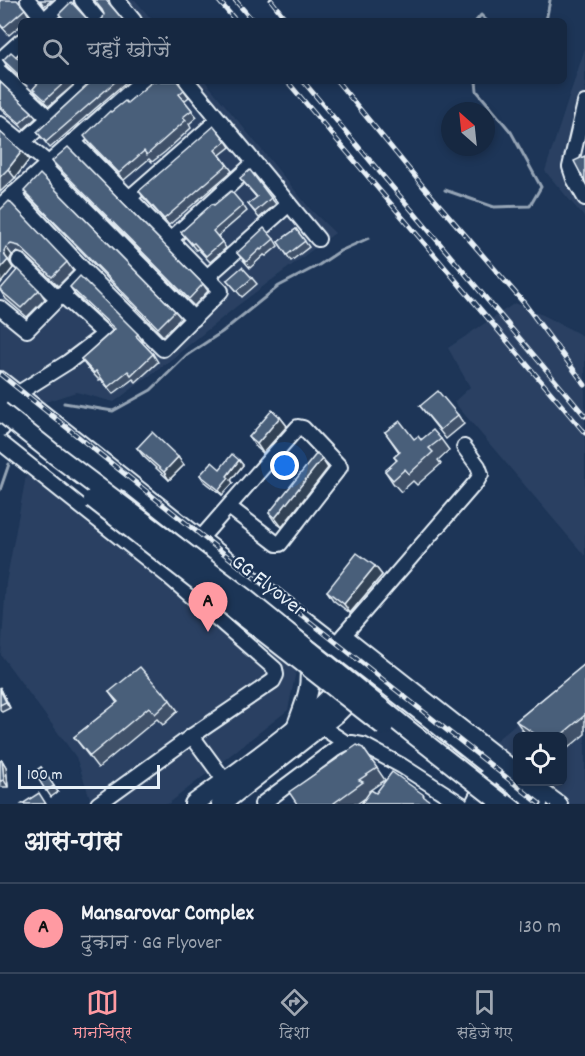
<!DOCTYPE html>
<html lang="hi">
<head>
<meta charset="utf-8">
<style>
  :root { --surface:#162841; --page:#23344c; --text:#f1f3f6; --muted:#9ea6b1; --line:#35445a; --accent:#ff9aa2 }
  body { margin:0; font-family:Dekko,"Playpen Sans Deva",sans-serif; background:var(--page); color:var(--text) }
  .controls { position:absolute; right:18px; bottom:18px; display:grid; overflow:hidden; border-radius:9px; box-shadow:0 3px 9px #0003 }
  .controls button { width:54px; height:54px; display:grid; place-items:center; padding:0; border:0; border-bottom:2px solid var(--line); background:var(--surface); color:var(--text); font:30px sans-serif }
  .compass { position:absolute; left:441px; top:102px; width:54px; height:54px; border-radius:50%; background:var(--surface); box-shadow:0 3px 9px #0003; rotate:333deg }
  .scale { position:absolute; left:18px; bottom:15px; width:142px; box-sizing:border-box; padding-left:6px; border:3px solid #e8f1f8; border-top:0; font-size:16px; line-height:21px; white-space:nowrap; color:#e8f1f8; -webkit-text-stroke:4px #1d3557; paint-order:stroke }
  .you { position:absolute; left:285px; top:466px; width:21px; height:21px; margin:-15px; border:4px solid #fff; border-radius:50%; background:#1a73e8; box-shadow:0 0 0 9px #1a73e833 }
  .badge { display:grid; place-items:center; width:39px; height:39px; border-radius:50%; background:var(--accent); color:#111; font-size:20px; font-weight:700 }
  .pin { position:absolute; translate:-50% -50px; filter:drop-shadow(0 2px 3px #0008) }
  .pin::after { content:''; position:absolute; top:32px; width:21px; height:18px; background:inherit; clip-path:polygon(0 0,100% 0,50% 100%) }
  .list { margin:0; padding:0; list-style:none }
  h2 { display:flex; justify-content:space-between; align-items:center; height:78px; margin:0; padding:0 24px; font-size:26px }
  h2 small { font-size:20px; font-weight:400; color:var(--muted) }
  .list li { display:grid; grid-template-columns:39px 1fr auto; gap:18px; align-items:center; box-sizing:border-box; height:90px; padding:0 24px; border-top:2px solid var(--line) }
  .list b { display:block; font-size:22px; white-space:nowrap }
  .list p { margin:0; font-size:20px; white-space:nowrap; color:var(--muted) }
  .list em { font-size:20px; font-style:normal; color:var(--muted) }
  .icon { flex:none; width:33px; height:33px; fill:none; stroke:currentColor; stroke-width:2; stroke-linecap:round; stroke-linejoin:round }
  .map { position:relative; flex:none; width:585px; height:804px; overflow:hidden }
  .search { position:absolute; background:var(--surface); box-shadow:0 3px 9px #0003; left:18px; right:18px; top:18px; height:66px; display:flex; align-items:center; gap:15px; box-sizing:border-box; padding:0 21px; border-radius:9px; color:var(--muted); font-size:22px }
  .sheet { height:168px; background:var(--surface) }
  nav { display:flex; justify-content:space-around; align-items:center; box-sizing:border-box; height:84px; border-top:2px solid var(--line); background:var(--surface); font-size:16px; color:var(--muted) }
  nav a { display:grid; justify-items:center; gap:3px }
  nav .on { color:var(--accent) }
  .map>svg:first-child { display:block }
</style>
</head>
<body>
<div class="map">
<svg width="585" height="804" viewBox="0 0 585 804">
  <rect width="100%" height="100%" fill="#1d3557"/>
  <filter id="ink" filterUnits="userSpaceOnUse"><feTurbulence type="fractalNoise" baseFrequency=".0167" numOctaves="2"/><feDisplacementMap in="SourceGraphic" scale="12" xChannelSelector="R" yChannelSelector="G"/><feConvolveMatrix kernelMatrix="1 2 1 2 8 2 1 2 1" color-interpolation-filters="sRGB"/></filter>
  <g filter="url(#ink)">
    <g fill="#2a4162" fill-rule="evenodd">
      <polygon points="0,0 135,0 153,21 21,21 21,81 205,81 311,210 335,233 237,306 168,362 114,402 76,392 39,404 0,373"/>
      <polygon points="585,48 585,218 545,171"/>
      <polygon points="515,303 545,316 585,337 585,556 454,402 470,387 448,348"/>
      <polygon points="29,460 296,671 288,710 168,804 92,804 76,757 1,655 6,583"/>
      <path d="M585,664V804H547L478,756ZM518,736H562V782H518Z"/>
    </g>
    <g fill="none" stroke-linecap="round" stroke-linejoin="round">
      <g stroke="#95a4b5" stroke-width="3">
        <polyline points="476,21 481,15 487,21"/>
        <polyline points="546,21 550,0"/>
        <polyline points="445,190 494,207 530,206 541,187 511,132 477,91 476,81"/>
        <polyline points="64,403 113,411 151,390 187,355 222,332 279,286 319,265 340,251 369,238"/>
        <polyline points="0,490 9,464"/>
      </g>
      <g stroke="#e8f1f8" stroke-width="18">
        <g id="minor">
          <polyline points="28,0 44,20"/>
          <polyline points="82,0 99,21"/>
          <polyline points="117,0 134,21"/>
          <polyline points="43,21 66,0"/>
          <polyline points="0,60 21,41"/>
          <polyline points="0,72 49,118"/>
          <polyline points="187,81 318,239"/>
          <polyline points="585,103 570,167 574,179 585,198"/>
          <polyline points="0,124 48,163"/>
          <polyline points="22,143 90,81"/>
          <polyline points="44,167 194,319"/>
          <polyline points="13,194 85,271 163,349 221,291 73,141"/>
          <polyline points="129,198 218,120"/>
          <polyline points="0,206 142,81"/>
          <polyline points="170,240 254,163"/>
          <polyline points="19,261 57,298"/>
          <polyline points="207,277 289,204"/>
          <polyline points="0,308 27,330 85,271"/>
          <polyline points="17,394 68,362 105,334 61,294"/>
          <polyline points="0,442 167,575 275,669 276,675 273,681 192,736 98,804"/>
          <polyline points="200,539 298,427 303,428 340,467 280,544 277,544 229,507"/>
          <polyline points="344,635 518,772"/>
          <polyline points="335,645 477,481 481,474 478,466 464,447"/>
          <polyline points="320,726 346,743"/>
          <polyline points="192,736 225,781"/>
          <polyline points="530,782 560,804"/>
          <polyline points="262,804 338,747 346,743 353,743 363,745 402,766 461,804"/>
        </g>
      </g>
      <g stroke="#e8f1f8" stroke-width="22">
        <g id="major">
          <polyline points="0,381 189,531 427,716 538,804"/>
          <polyline points="0,398 112,487"/>
          <polyline points="0,426 1,427"/>
          <path d="M297,725C308,696 312,687 309,656"/>
          <path d="M194,804C247,765 303,728 348,679"/>
          <polyline points="221,804 337,713 361,689"/>
          <polyline points="475,804 489,776"/>
        </g>
      </g>
      <use href="#minor" stroke="#1d3557" stroke-width="14"/>
      <use href="#major" stroke="#1d3557" stroke-width="18"/>
      <g stroke="#e8f1f8" stroke-width="5">
        <g id="rail">
          <polyline points="218,0 236,21"/>
          <polyline points="235,0 253,21"/>
          <polyline points="271,0 287,21"/>
          <polyline points="287,81 585,433"/>
          <polyline points="303,81 585,416"/>
          <polyline points="337,81 422,185 524,303 585,385"/>
          <polyline points="0,374 237,564 540,804"/>
        </g>
      </g>
      <use href="#rail" stroke="#1d3557" stroke-width="3" stroke-dasharray="9" stroke-linecap="butt"/>
      <g stroke="#e8f1f8" stroke-width="22" stroke-linecap="butt">
        <g id="major-bridge">
          <polyline points="0,411 54,454 246,599 412,733 503,804"/>
          <polyline points="93,499 384,726"/>
        </g>
      </g>
      <use href="#major-bridge" stroke="#1d3557" stroke-width="18"/>
    </g>
    <g fill="#3f5169" stroke="#e8f1f8" stroke-width="1.5">
      <polygon points="0,0 25,9 30,17 26,21 21,21 21,25 9,35 0,25"/>
      <polygon points="40,0 52,0 44,6"/>
      <polygon points="3,60 21,61 21,79 7,66"/>
      <polygon points="40,81 78,81 49,106 37,95 33,89"/>
      <polygon points="92,81 127,81 50,148 37,132"/>
      <polygon points="177,81 189,97 184,101 197,117 189,124 191,128 165,152 152,162 149,159 124,180 92,147 87,140 111,112"/>
      <polygon points="0,82 32,112 36,118 24,129 0,108"/>
      <polygon points="0,132 29,160 15,178 0,192"/>
      <polygon points="226,141 230,147 220,155 232,171 169,225 143,197 139,191"/>
      <polygon points="52,161 203,284 208,291 194,306 57,168"/>
      <polygon points="240,178 271,198 276,204 259,218 248,204 257,198"/>
      <polygon points="24,191 175,311 181,318 163,336 30,198"/>
      <polygon points="214,205 243,205 247,211 218,236 226,248 210,262 198,249 196,250 181,232"/>
      <polygon points="0,210 67,262 73,271 58,286 25,255 17,252 12,255 10,259 11,264 13,268 0,284"/>
      <polygon points="296,229 309,247 291,261 278,242"/>
      <polygon points="274,239 278,246 266,256 264,255 250,268 237,253"/>
      <polygon points="252,278 257,284 242,297 227,280"/>
      <polygon points="70,287 138,334 143,342 142,343 153,354 158,362 136,382 133,379 113,394 101,379 99,380 86,366 81,359 113,330 75,294"/>
      <polygon points="0,290 39,290 45,299 27,317 6,299"/>
      <polygon points="420,406 458,415 464,424 446,439"/>
      <polygon points="280,417 287,426 263,453 255,446 249,437"/>
      <polygon points="385,432 414,439 441,439 449,450 438,460 441,464 417,485 413,481 401,492 393,483 385,471 397,461 394,457 399,452"/>
      <polygon points="137,448 178,457 184,465 169,480 143,456"/>
      <polygon points="322,459 328,468 282,527 275,522 269,513"/>
      <polygon points="239,460 243,465 231,480 233,483 222,495 204,481 200,475 220,469"/>
      <polygon points="375,566 382,575 350,613 333,600 327,591"/>
      <polygon points="585,664 585,734 562,753 562,736 530,736 524,732 516,721"/>
      <polygon points="0,687 10,708 2,712 0,709"/>
      <polygon points="109,692 162,692 170,700 178,711 163,725 157,719 98,768 74,737 117,703"/>
      <polygon points="363,748 385,780 369,791 369,792 376,793 424,795 364,799 357,804 297,804"/>
      <polygon points="2,760 6,767 8,787 1,787 0,761"/>
      <polygon points="41,767 58,792 51,797 34,772"/>
    </g>
    <g fill="#334255" stroke="#e8f1f8" stroke-width="1.5">
      <polygon points="22,151 29,160 15,178 8,169"/>
      <polygon points="6,247 12,255 10,259 11,264 5,256 4,251"/>
      <polygon points="8,260 13,268 0,284 0,269"/>
      <polygon points="280,417 287,426 263,453 257,444"/>
      <polygon points="178,457 184,465 169,480 164,472"/>
      <polygon points="322,459 328,468 282,527 275,518"/>
      <polygon points="239,460 243,465 231,480 233,483 222,495 219,490 227,476"/>
      <polygon points="375,566 382,575 350,613 344,604"/>
      <polygon points="0,687 10,708 6,702 0,690"/>
      <polygon points="2,760 6,767 8,787 4,780"/>
    </g>
    <g fill="#495e7a" stroke="#e8f1f8" stroke-width="1.5">
      <polygon points="0,0 17,0 25,9 3,28 0,24"/>
      <polygon points="94,0 106,0 124,21 100,21 103,18 104,14 102,10"/>
      <polygon points="71,2 89,21 66,21 59,14"/>
      <polygon points="11,52 21,61 21,75 20,76 3,60"/>
      <polygon points="40,81 66,81 45,100 33,89"/>
      <polygon points="92,81 116,81 46,142 37,132"/>
      <polygon points="153,81 177,81 184,90 179,94 192,110 183,117 186,120 159,144 147,155 144,151 119,173 87,140 84,136 110,111 111,112 125,101 127,103"/>
      <polygon points="0,82 32,112 20,123 0,106"/>
      <polygon points="214,126 226,141 215,150 227,165 164,219 139,191"/>
      <polygon points="0,132 22,151 8,169 0,177"/>
      <polygon points="68,147 203,284 189,299 52,161"/>
      <polygon points="585,156 585,182 574,161"/>
      <polygon points="250,170 271,198 255,212 248,204 257,197 240,178"/>
      <polygon points="40,174 175,311 158,328 24,191"/>
      <polygon points="231,191 243,205 213,231 222,242 206,256 194,243 192,244 181,232 212,204 214,205"/>
      <polygon points="9,201 67,262 52,277 19,246 11,244 6,247 4,251 5,256 8,260 0,269 0,210"/>
      <polygon points="264,228 274,239 261,250 260,249 246,262 237,253"/>
      <polygon points="296,229 305,241 287,255 278,242"/>
      <polygon points="242,267 252,278 237,291 227,280"/>
      <polygon points="18,269 39,290 21,308 0,290"/>
      <polygon points="80,276 138,334 136,336 153,354 131,375 128,371 108,387 96,371 94,373 81,359 115,329 70,287"/>
      <polygon points="438,391 458,415 440,430 420,406"/>
      <polygon points="272,410 280,417 257,444 249,437"/>
      <polygon points="400,421 414,439 418,436 421,440 433,430 441,439 429,448 433,452 409,474 405,469 393,480 385,471 397,460 394,457 400,452 385,432"/>
      <polygon points="152,432 178,457 164,472 137,448"/>
      <polygon points="317,453 322,459 275,518 269,513"/>
      <polygon points="232,454 239,460 227,476 229,478 219,490 200,475 212,462 220,469"/>
      <polygon points="357,553 375,566 344,604 327,591"/>
      <polygon points="585,664 585,715 560,736 538,736 516,721"/>
      <polygon points="140,667 162,692 163,691 170,700 155,714 149,707 90,756 74,737 118,702 109,692"/>
      <polygon points="0,690 6,702 0,705"/>
      <polygon points="357,745 363,748 377,768 359,780 363,782 334,803 335,804 297,804 289,792"/>
      <polygon points="2,760 4,780 0,781 0,761"/>
      <polygon points="41,767 54,786 46,791 34,772"/>
      <polygon points="392,772 424,795 423,796 434,804 361,804 371,790 376,793"/>
      <polygon points="39,793 46,804 22,804"/>
    </g>
  </g>
  <g text-anchor="middle" dominant-baseline="central" stroke-width="4.5" stroke-linejoin="round" paint-order="stroke">
    <g font-size="22" fill="#e8f1f8" stroke="#1d3557">
      <text transform="translate(268 587) rotate(38)">GG Flyover</text>
    </g>
  </g>
</svg>
<div class="controls">
<button><svg class="icon" aria-label="locate" viewBox="0 0 24 24"><circle cx="12" cy="12" r="6"/><path d="M12 2v4M12 18v4M2 12h4M18 12h4"/></svg></button>
</div>
<svg class="compass" viewBox="-18 -18 36 36"><path d="M0-13l5 13h-10z" fill="#e53935"/><path d="M0 13l5-13h-10z" fill="#9ea6b1"/></svg>
<div class="scale">100 m</div>
<div class="you"></div>
<div class="pin badge" style="left:208px;top:632px">A</div>
<div class="search"><svg class="icon" aria-label="search" viewBox="0 0 24 24"><circle cx="10" cy="10" r="6"/><path d="M15 15l6 6"/></svg>यहाँ खोजें</div>
</div>
<section class="sheet">
<h2>आस-पास<small></small></h2>
<ul class="list">
<li><span class="badge">A</span><div><b>Mansarovar Complex</b><p>दुकान · GG Flyover</p></div><em>130 m</em></li>
</ul>
</section>
<nav>
<a class="on"><svg class="icon" aria-label="map" viewBox="0 0 24 24"><path d="M3 6l6-2 6 2 6-2v14l-6 2-6-2-6 2zM9 4v14M15 6v14"/></svg>मानचित्र</a>
<a><svg class="icon" aria-label="directions" viewBox="0 0 24 24"><path d="M12 3l9 9-9 9-9-9zM9 14v-3h6M13 9l2 2-2 2"/></svg>दिशा</a>
<a><svg class="icon" aria-label="saved" viewBox="0 0 24 24"><path d="M7 4h10v16l-5-4-5 4z"/></svg>सहेजे गए</a>
</nav>
</body>
</html>
